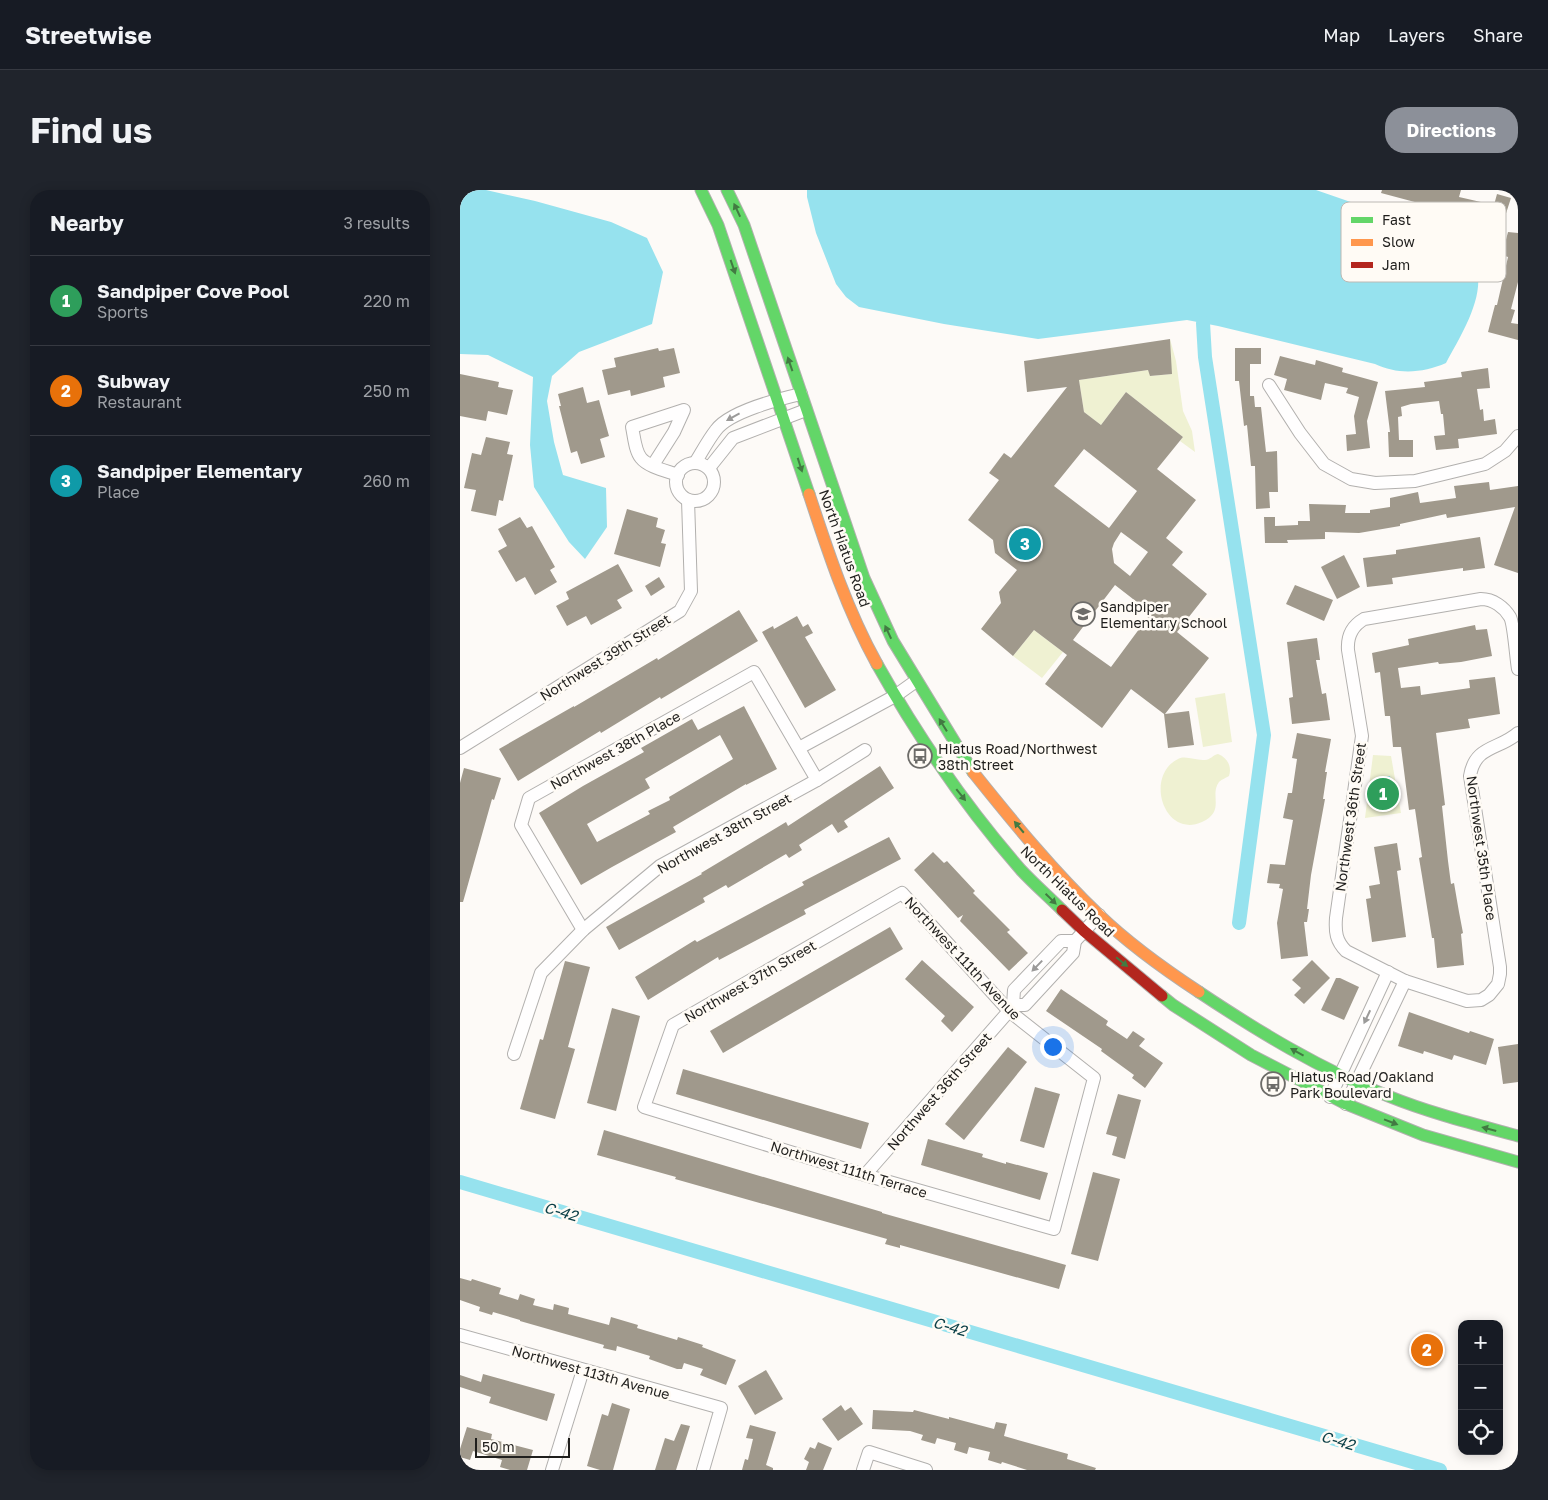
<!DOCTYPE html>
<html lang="en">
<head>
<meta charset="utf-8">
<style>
  :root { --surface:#171b24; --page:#20242c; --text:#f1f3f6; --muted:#9ea1a6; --line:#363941; --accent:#8c9099 }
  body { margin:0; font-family:"Golos Text",sans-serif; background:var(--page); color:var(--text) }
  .controls { position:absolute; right:15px; bottom:15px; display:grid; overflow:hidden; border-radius:10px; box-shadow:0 2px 12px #0003 }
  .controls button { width:45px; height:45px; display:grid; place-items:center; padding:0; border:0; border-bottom:1px solid var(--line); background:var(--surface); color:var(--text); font:25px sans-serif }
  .scale { position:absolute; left:15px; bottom:12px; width:95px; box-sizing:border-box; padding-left:5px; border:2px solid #201f1d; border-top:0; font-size:14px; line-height:18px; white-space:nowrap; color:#201f1d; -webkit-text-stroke:4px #fffbf5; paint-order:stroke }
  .you { position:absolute; left:592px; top:856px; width:18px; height:18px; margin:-12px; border:4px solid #fff; border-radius:50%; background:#1a73e8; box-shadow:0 0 0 8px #1a73e833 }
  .badge { display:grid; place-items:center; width:32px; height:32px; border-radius:50%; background:var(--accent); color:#fff; font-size:16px; font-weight:700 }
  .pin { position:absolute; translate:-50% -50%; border:2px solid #fff; box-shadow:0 1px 5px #0006 }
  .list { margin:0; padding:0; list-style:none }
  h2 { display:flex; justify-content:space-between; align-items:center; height:65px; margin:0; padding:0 20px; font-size:21px }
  h2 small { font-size:16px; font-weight:400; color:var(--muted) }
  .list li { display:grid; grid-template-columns:32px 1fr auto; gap:15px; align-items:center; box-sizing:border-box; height:90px; padding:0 20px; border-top:1px solid var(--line) }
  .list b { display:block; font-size:19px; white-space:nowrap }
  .list p { margin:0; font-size:16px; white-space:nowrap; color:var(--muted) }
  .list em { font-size:16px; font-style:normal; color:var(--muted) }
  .icon { flex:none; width:28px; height:28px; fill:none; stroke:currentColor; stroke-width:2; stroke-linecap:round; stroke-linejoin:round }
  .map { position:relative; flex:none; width:1058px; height:1280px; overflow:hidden; border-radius:20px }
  header { display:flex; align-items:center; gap:30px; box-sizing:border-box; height:70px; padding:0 25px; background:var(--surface); border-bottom:1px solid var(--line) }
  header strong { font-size:24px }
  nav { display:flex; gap:28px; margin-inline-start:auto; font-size:18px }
  .intro { display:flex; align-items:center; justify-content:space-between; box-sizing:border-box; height:120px; padding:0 30px }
  h1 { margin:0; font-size:35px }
  .button { padding:12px 22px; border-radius:20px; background:var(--accent); color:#fff; font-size:18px; font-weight:700 }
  main { display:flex; gap:30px; padding:0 30px }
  aside { flex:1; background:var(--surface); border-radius:20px; box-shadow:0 2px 12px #0003 }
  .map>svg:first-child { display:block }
</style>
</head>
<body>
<header>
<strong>Streetwise</strong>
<nav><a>Map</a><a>Layers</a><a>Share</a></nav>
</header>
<div class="intro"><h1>Find us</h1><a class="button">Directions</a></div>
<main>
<aside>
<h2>Nearby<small>3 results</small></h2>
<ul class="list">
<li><span class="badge" style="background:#2e9e5b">1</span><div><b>Sandpiper Cove Pool</b><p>Sports</p></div><em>220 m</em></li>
<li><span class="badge" style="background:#e8710a">2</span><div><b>Subway</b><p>Restaurant</p></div><em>250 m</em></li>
<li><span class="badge" style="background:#0f9aa8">3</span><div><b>Sandpiper Elementary</b><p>Place</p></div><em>260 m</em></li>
</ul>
</aside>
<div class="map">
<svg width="1058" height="1280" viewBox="0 0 1058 1280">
  <rect width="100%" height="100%" fill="#fdfaf7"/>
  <g fill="#eff1d2">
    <polygon points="710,149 716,171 723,221 732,241 735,262 720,251 723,247 666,202 641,235 624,222 619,190 688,180 691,186 711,184"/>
    <polygon points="574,440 603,462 582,488 553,466"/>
    <polygon points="765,503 772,552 743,557 735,508"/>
    <path d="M758,564C768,568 772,577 769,586C766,588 762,589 759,592C749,605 766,621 742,632C704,649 684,586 718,569C726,565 736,571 745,570C750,570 753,565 758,564Z"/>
    <polygon points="913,565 931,566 941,623 905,628"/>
  </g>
  <g fill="#96e2ee">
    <polygon points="0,0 26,0 75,11 151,32 187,48 203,82 192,134 119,162 92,186 87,211 94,252 103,285 146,298 147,337 125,369 109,352 74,297 70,255 73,187 28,165 0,164"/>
    <path d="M347,0H856L957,35L1009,60C1012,68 1017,78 1018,86C1021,114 999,149 986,173C963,183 938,185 915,174L758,136L727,130L578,149L484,134L399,117L386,107L376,94L356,43L347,7Z"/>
    <polygon points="930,586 933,607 923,609 919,588"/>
  </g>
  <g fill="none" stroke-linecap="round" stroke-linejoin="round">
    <g stroke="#96e2ee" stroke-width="14">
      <polyline points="743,133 745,167 804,545 779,733"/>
      <polyline points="0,992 980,1280"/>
    </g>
  </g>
  <g fill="#a0998c" fill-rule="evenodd">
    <polygon points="922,0 1001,0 999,7 1034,15 1037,4 1051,8 1040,42 1014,34 1015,32 980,22 981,19 921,3"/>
    <polygon points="1048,42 1058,43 1058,92 1051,119 1055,120 1051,133 1058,134 1058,150 1028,142 1035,115 1037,115 1048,67 1042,65"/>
    <path d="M710,149L712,184L690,186L688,180L619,190L624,222L641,235L666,202L723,247L697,279L736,310L706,348L723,362L712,375L747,404L717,442L749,468L705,524L729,521L734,555L708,558L704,524L671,499L642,538L585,494L607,465L574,440L553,466L521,439L541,413L539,402L557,380L535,363L533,350L508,330L539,290L529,283L544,263L551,268L607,197L567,202L564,171ZM624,259L677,301L649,338L594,296ZM661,342L688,362L670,386L654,373L652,359L654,353ZM655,395L691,423L651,477L613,450Z"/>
    <polygon points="198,158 199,161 214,158 220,183 203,187 205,197 171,206 170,200 148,205 142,180 156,177 154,168"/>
    <polygon points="775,158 801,158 801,174 790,174 790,206 794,206 795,217 801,217 806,262 817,261 818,302 809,302 810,318 796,319 795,276 791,276 787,235 784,236 779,191 775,191"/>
    <polygon points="820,166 855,175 856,170 883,178 882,182 918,192 907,231 910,258 887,261 886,245 896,244 894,226 899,207 886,203 888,198 865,193 861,210 824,200 827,189 814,185"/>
    <polygon points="1028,178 1030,198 1017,199 1020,220 1023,219 1024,231 1035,229 1037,244 998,249 999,258 976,260 974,246 985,245 983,224 981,224 979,211 951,214 941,217 942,226 938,227 939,250 953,250 953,267 929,267 928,242 930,242 925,201 965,197 964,192 1002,187 1001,182"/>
    <polygon points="0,184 39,192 38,197 53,200 47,225 28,221 26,231 0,226"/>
    <polygon points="123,197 127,213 139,210 149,246 140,249 145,267 121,274 117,261 111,263 99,216 101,216 98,204"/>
    <polygon points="26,247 50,252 47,264 53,265 43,311 39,310 36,326 11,321 16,300 4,298 12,263 21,265"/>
    <polygon points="1029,292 1030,300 1058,296 1058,383 1034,375 1055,317 987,328 986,324 940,334 940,336 899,343 865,342 865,349 827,350 828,353 805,353 804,327 815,327 815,336 838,335 838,331 850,331 849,314 886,315 885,323 910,323 910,320 930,317 930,308 958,302 960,313 996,308 994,296"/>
    <polygon points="167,319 198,328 196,337 205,340 201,353 206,354 200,377 154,364"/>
    <polygon points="60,327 67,338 72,336 95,377 90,380 97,392 75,405 65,387 56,392 38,361 47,356 38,339"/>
    <polygon points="1020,347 1025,378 1003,381 1003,378 932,388 933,394 907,397 903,368 936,364 936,360"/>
    <polygon points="884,365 900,397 877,409 861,377"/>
    <polygon points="158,374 173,401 157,410 162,418 131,435 126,426 107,436 96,416 109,409 106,402"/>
    <polygon points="199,387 205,397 191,406 185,396"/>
    <polygon points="835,395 873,410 864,431 826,414"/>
    <polygon points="279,420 298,451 201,509 200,507 141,543 140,541 58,591 39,559 114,516 114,517 197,468 198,470"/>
    <polygon points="337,426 343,437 348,434 353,443 345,447 376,500 345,518 302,442 313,436 314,439"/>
    <polygon points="1015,435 1016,440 1027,439 1032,466 1001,472 979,474 978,472 938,478 941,498 960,496 961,505 1010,498 1009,490 1035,487 1040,524 1008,529 1010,538 976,543 985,615 982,616 988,671 991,694 994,693 999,722 1003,743 1001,744 1004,775 977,778 974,748 972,748 962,686 959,668 962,667 955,619 949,620 941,557 933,557 930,526 925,526 920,482 915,483 912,463 949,455 948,449"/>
    <polygon points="857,448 860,470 856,470 862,504 866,503 870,530 832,534 829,508 833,507 827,452"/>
    <path d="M284,516L317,579L286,595V594L213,637L216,642L152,677L121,695L79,623L123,596L184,562L181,558L232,529L238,540ZM260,545L273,569L209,607L210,610L188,621L190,624L137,652L127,634L190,598L185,589Z"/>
    <polygon points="837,543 871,549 865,582 867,582 863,609 865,609 851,685 847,719 849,719 847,732 844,732 848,766 821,769 817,733 823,699 819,698 820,694 807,693 810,674 825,675 833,630 823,628 828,603 832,603 837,569 832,568"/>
    <polygon points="420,576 434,598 384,631 388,637 378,643 372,634 339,655 342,660 329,668 326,664 268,698 266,695 243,708 245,712 159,760 146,737 242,684 241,683 326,632 328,636"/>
    <polygon points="4,578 41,588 34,610 32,609 3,712 0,712 0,593"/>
    <polygon points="429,647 441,669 344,720 346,724 259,770 258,767 188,810 175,787 235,750 237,752 344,695 342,692"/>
    <polygon points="937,653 941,680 937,681 946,747 912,752 906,709 911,708 909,696 920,694 914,657"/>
    <polygon points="473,662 484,673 487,671 515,701 513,703 550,740 547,742 568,763 549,781 500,731 503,725 498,728 454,680"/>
    <polygon points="430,737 443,759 263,863 250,841"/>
    <polygon points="462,770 514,817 492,842 481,831 485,826 445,789"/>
    <polygon points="852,770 870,788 844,814 834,805 841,798 832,790"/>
    <polygon points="105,771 130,777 108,857 115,859 95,929 60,919 80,849 83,850"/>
    <polygon points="876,788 880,788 899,797 884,830 861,820"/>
    <polygon points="601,799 648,831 646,835 667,849 673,841 685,849 679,856 703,873 685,898 672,888 674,885 641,861 642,859 586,821"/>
    <polygon points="152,818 180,826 156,921 127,913"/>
    <polygon points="949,822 1009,843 1010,841 1034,849 1026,875 994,865 992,870 964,861 963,864 938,856"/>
    <polygon points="1058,854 1058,892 1043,894 1038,857"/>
    <polygon points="548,857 567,872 504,950 485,934"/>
    <polygon points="223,879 409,933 401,959 216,904"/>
    <polygon points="575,897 600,904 584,958 560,951"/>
    <polygon points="658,904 681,910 665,969 652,965 657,947 646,944"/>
    <polygon points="144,940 422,1022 422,1023 606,1075 599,1099 440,1055 440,1058 425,1054 427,1049 215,989 216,987 137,965"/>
    <polygon points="468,949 523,964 522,967 546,974 546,972 588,983 580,1010 461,975"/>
    <polygon points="633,982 660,989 638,1071 611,1064"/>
    <polygon points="0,1088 11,1091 12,1089 41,1098 39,1104 58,1110 60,1104 75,1109 73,1115 93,1120 94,1114 109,1118 108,1124 149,1135 151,1127 178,1135 177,1138 217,1150 218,1147 243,1155 242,1157 276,1170 266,1195 240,1185 243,1179 224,1173 222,1179 217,1179 189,1169 190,1166 157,1156 156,1161 143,1158 144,1155 60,1131 60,1130 33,1122 32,1125 19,1121 20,1117 0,1110"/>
    <polygon points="306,1180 323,1209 295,1225 278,1196"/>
    <polygon points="23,1184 95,1204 87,1231 29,1213 31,1207 0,1197 0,1185 21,1192"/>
    <polygon points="152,1213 170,1219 153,1280 140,1280 127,1276 142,1224 148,1226"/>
    <polygon points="381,1215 385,1221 391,1217 403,1234 378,1251 362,1229"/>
    <polygon points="413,1220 453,1222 454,1220 489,1229 489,1227 534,1239 536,1232 547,1234 544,1246 608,1264 607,1269 636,1278 635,1280 567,1280 542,1272 541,1274 528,1270 530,1262 509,1257 507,1264 494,1260 496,1253 477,1248 475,1254 461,1250 463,1245 450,1241 412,1239"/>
    <polygon points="221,1234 230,1236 216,1280 195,1280 205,1248 214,1251"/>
    <polygon points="290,1235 316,1242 306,1275 313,1278 313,1280 282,1280 285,1269 288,1270 293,1249 286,1248"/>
    <polygon points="7,1237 32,1244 31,1249 73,1260 67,1280 50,1280 40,1277 42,1270 13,1261 10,1270 0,1267 0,1259"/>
    <polygon points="358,1252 372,1258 363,1280 346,1280 349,1272 344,1269 350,1257 355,1259"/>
  </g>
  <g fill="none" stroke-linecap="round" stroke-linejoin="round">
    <g stroke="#b2b0ae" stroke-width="14">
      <g id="street">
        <polyline points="809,195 840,243 864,274 891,289 915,293 955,291 1025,274 1045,261 1058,246"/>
        <path d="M235,273C242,262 248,250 256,240C269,222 319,209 341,204"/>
        <circle cx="235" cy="292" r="19"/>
        <path d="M193,275L214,242L224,220L172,237C174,246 175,261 181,268C188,277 207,281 218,285"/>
        <polyline points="249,278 273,248 346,220"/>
        <path d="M1058,479C1056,468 1054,434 1050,427C1044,417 1033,409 1021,409L904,429C892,436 887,446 888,460L902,546L876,728C875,742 876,751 886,761L945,791L1007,811L1021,810L1029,805L1038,794L1040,784V777L1010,586C1015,555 1039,560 1058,543"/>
        <polyline points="0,558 220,421 231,401 228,310"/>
        <polyline points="339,558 435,506 456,491"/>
        <polygon points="442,703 549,821 634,888 594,1039 405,985 184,917 213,835"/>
        <polyline points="123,740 61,635 69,608 294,482 357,590"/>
        <polyline points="553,815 565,815 613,763 615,751 639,725"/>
        <polyline points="54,864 81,783 123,740 200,676 357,590 405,560"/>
        <polyline points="870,907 928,782"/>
        <polyline points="886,914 945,791"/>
        <polyline points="405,985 549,821 553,815 554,800 601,751 615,751"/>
        <polyline points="0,1145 261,1218 243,1280"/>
        <polyline points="92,1280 123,1180"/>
        <polyline points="403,1280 409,1262 466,1280"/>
      </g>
    </g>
    <g stroke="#b2b0ae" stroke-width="13">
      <g id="fast">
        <polyline points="241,0 258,35 349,304"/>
        <polyline points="267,0 284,35 404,388 433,451 513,582"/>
        <path d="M417,474C458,547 506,617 561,680C574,694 589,707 602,720"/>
        <path d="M739,802C799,842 860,879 928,906C970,923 1014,934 1058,946"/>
        <polyline points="702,806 713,815 791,865 886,914 963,945 1058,972"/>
      </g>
    </g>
    <g stroke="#b2b0ae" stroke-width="13">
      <g id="slow">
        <path d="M349,304C368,362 387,420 417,474"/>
        <path d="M513,582C553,632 593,681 639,725C669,754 704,779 739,802"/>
      </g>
    </g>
    <g stroke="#b2b0ae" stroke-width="13">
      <polyline id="jam" points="602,720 624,741 702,806"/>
    </g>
    <use href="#street" stroke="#fffefe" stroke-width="12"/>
    <use href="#fast" stroke="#63d668" stroke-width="11"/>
    <use href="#slow" stroke="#ff974d" stroke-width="11"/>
    <use href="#jam" stroke="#b3261e" stroke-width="11"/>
  </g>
  <defs><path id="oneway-solid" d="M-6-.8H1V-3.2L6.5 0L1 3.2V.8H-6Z" transform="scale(1.25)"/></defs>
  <g fill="#427a42">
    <use href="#oneway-solid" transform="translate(277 20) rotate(-115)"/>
    <use href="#oneway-solid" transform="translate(273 77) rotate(71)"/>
    <use href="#oneway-solid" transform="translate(330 174) rotate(-109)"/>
    <use href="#oneway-solid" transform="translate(340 275) rotate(72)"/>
    <use href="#oneway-solid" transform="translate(428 442) rotate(-115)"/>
    <use href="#oneway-solid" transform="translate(483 535) rotate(-122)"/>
    <use href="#oneway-solid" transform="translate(501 605) rotate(51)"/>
    <use href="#oneway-solid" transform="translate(559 637) rotate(-130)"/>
    <use href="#oneway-solid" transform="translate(591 709) rotate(44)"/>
    <use href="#oneway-solid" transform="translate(662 772) rotate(39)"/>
    <use href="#oneway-solid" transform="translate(837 862) rotate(-151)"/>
    <use href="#oneway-solid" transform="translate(931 932) rotate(21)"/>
    <use href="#oneway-solid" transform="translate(1029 939) rotate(-165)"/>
  </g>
  <g fill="#9b9a99">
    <use href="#oneway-solid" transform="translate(273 227) rotate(151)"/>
    <use href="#oneway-solid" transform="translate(577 776) rotate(134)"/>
    <use href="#oneway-solid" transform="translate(907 827) rotate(115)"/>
  </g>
  <defs>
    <g id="school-ring" transform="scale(1.25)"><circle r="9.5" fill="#fffbf5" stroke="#6d6c69" stroke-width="1.5"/><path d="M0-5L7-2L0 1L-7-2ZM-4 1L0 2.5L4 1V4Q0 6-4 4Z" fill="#6d6c69"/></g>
    <g id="bus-ring" transform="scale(1.25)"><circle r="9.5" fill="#fffbf5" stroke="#6d6c69" stroke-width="1.5"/><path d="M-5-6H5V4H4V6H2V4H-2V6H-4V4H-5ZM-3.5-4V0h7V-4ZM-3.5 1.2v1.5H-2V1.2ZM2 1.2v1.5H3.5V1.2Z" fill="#6d6c69"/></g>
  </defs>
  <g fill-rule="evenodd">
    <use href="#school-ring" x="623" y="424"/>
    <use href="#bus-ring" x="460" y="566"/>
    <use href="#bus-ring" x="813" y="894"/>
  </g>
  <g text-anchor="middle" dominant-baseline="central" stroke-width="5" stroke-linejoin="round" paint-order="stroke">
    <g font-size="14" fill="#201f1d" stroke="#fffbf5">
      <text transform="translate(385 358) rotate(70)">North Hiatus Road</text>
      <text transform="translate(145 467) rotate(-32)">Northwest 39th Street</text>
      <text transform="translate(155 560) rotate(-29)">Northwest 38th Place</text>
      <text transform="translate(890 627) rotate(-82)">Northwest 36th Street</text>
      <text transform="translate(264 643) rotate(-29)">Northwest 38th Street</text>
      <text transform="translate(1022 658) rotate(82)">Northwest 35th Place</text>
      <text transform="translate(608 701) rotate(44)">North Hiatus Road</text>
      <text transform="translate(503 768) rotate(47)">Northwest 111th Avenue</text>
      <text transform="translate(290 791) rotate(-30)">Northwest 37th Street</text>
      <text transform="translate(479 901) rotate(-49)">Northwest 36th Street</text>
      <text transform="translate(389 979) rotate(17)">Northwest 111th Terrace</text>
      <text transform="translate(131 1182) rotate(16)">Northwest 113th Avenue</text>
    </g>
    <g font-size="14" fill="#201f1d" stroke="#fffbf5" text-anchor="start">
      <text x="640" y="416">Sandpiper<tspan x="640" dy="16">Elementary School</tspan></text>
      <text x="478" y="558">Hiatus Road/Northwest<tspan x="478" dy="16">38th Street</tspan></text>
      <text x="830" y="886">Hiatus Road/Oakland<tspan x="830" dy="16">Park Boulevard</tspan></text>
    </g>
    <g font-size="15" font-style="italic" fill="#093e46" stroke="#fffbf5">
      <text transform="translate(101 1021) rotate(16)">C-42</text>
      <text transform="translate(490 1136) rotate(16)">C-42</text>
      <text transform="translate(878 1250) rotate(16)">C-42</text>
    </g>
  </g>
  <rect x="881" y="12" width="165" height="80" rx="8" fill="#fffbf5" stroke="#bcb9b4" stroke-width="1"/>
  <rect x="891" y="27" width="22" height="6" fill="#63d668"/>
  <rect x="891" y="49" width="22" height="7" fill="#ff974d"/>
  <rect x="891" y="72" width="22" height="6" fill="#b3261e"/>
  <g font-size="14" fill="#201f1d">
    <text x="922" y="35">Fast</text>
    <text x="922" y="57">Slow</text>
    <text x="922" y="80">Jam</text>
  </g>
</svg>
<div class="controls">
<button>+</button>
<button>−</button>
<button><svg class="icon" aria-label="locate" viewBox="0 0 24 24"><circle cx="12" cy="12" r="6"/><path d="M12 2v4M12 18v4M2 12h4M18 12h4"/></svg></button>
</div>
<div class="scale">50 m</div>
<div class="you"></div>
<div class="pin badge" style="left:923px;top:604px;background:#2e9e5b">1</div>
<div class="pin badge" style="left:967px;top:1160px;background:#e8710a">2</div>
<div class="pin badge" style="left:565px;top:354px;background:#0f9aa8">3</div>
</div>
</main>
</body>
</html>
